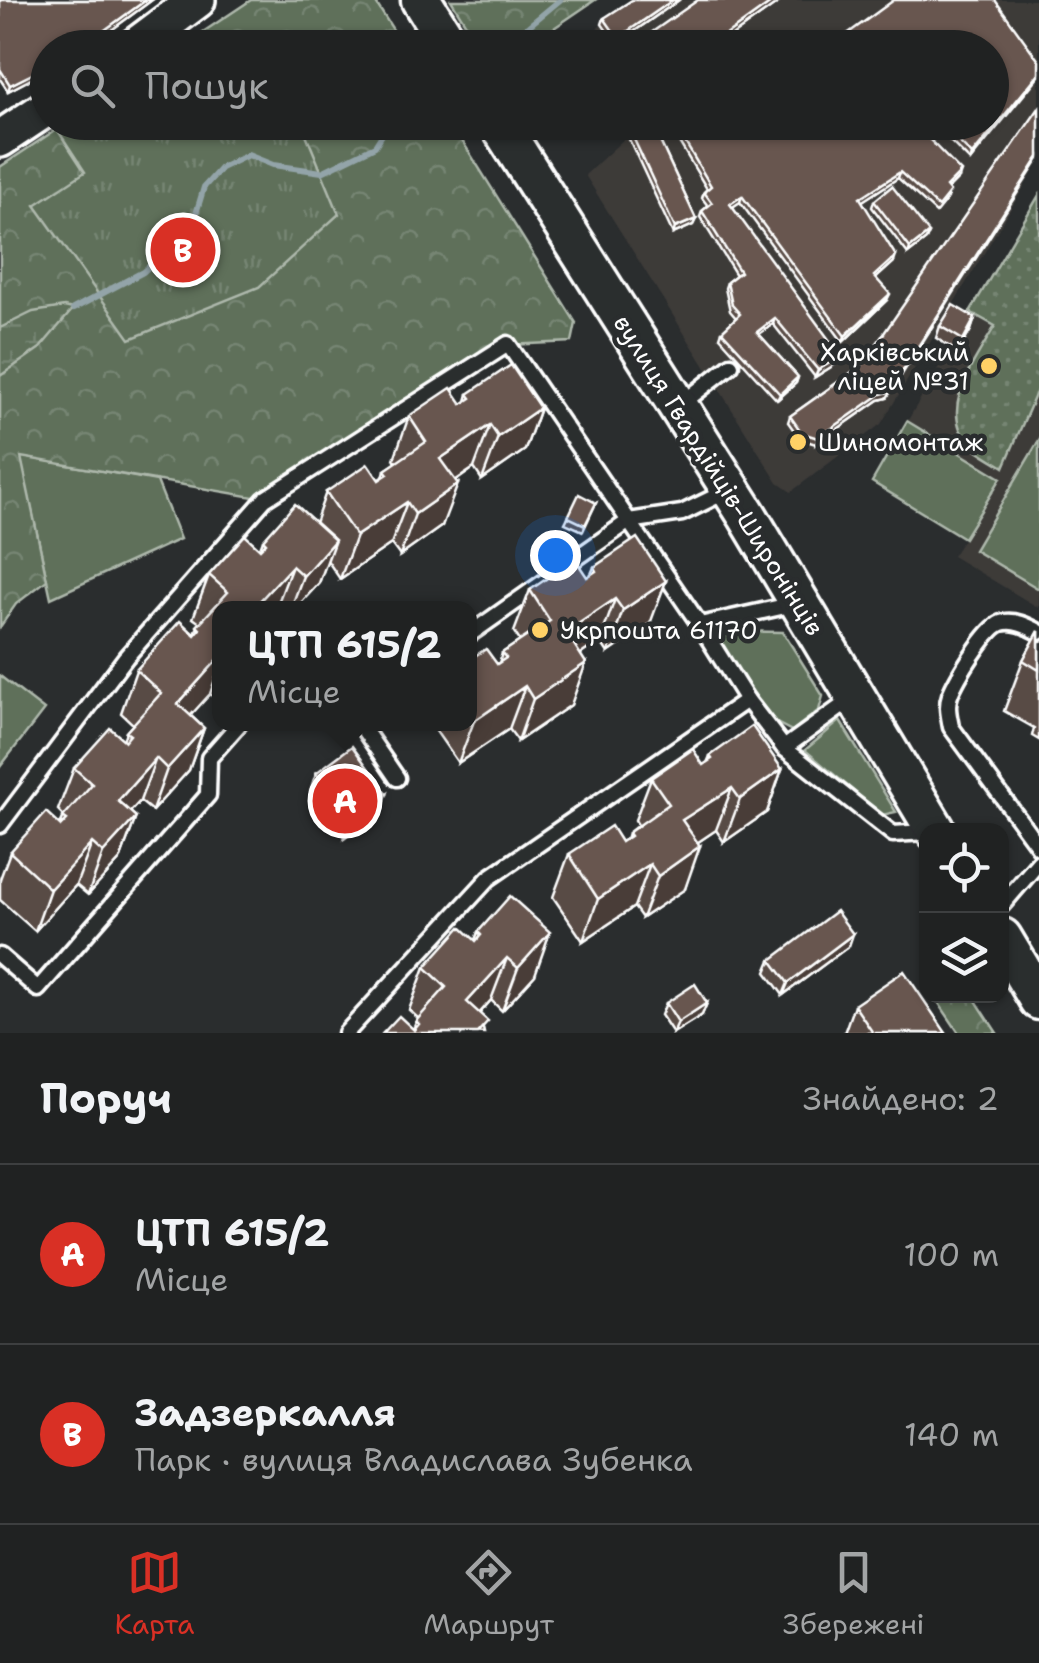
<!DOCTYPE html>
<html lang="uk">
<head>
<meta charset="utf-8">
<style>
  :root { --surface:#202222; --page:#2d2f2f; --text:#f1f3f6; --muted:#a2a4a5; --line:#3d3f40; --accent:#d93025 }
  body { margin:0; font-family:"Shantell Sans",sans-serif; background:var(--page); color:var(--text) }
  .controls { position:absolute; right:30px; bottom:30px; display:grid; overflow:hidden; border-radius:20px; box-shadow:0 2px 8px #0004 }
  .controls button { width:90px; height:90px; display:grid; place-items:center; padding:0; border:0; border-bottom:2px solid var(--line); background:var(--surface); color:var(--text); font:50px sans-serif }
  .you { position:absolute; left:555px; top:555px; width:35px; height:35px; margin:-25px; border:8px solid #fff; border-radius:50%; background:#1a73e8; box-shadow:0 0 0 15px #1a73e833 }
  .badge { display:grid; place-items:center; width:65px; height:65px; border-radius:50%; background:var(--accent); color:#fff; font-size:32px; font-weight:700 }
  .pin { position:absolute; translate:-50% -50%; border:5px solid #fff; box-shadow:0 2px 10px #0006 }
  .popup { position:absolute; left:212px; top:601px; width:265px; height:130px; box-sizing:border-box; display:grid; place-content:center; border-radius:20px; background:var(--surface); filter:drop-shadow(0 2px 8px #0005); font-size:32px; white-space:nowrap; color:var(--muted) }
  .popup b { font-size:38px; color:var(--text) }
  .popup::after { content:''; position:absolute; left:50%; top:100%; margin-left:-20px; border:20px solid transparent; border-top-color:var(--surface) }
  .list { margin:0; padding:0; list-style:none }
  h2 { display:flex; justify-content:space-between; align-items:center; height:130px; margin:0; padding:0 40px; font-size:42px }
  h2 small { font-size:32px; font-weight:400; color:var(--muted) }
  .list li { display:grid; grid-template-columns:65px 1fr auto; gap:30px; align-items:center; box-sizing:border-box; height:180px; padding:0 40px; border-top:2px solid var(--line) }
  .list b { display:block; font-size:38px; white-space:nowrap }
  .list p { margin:0; font-size:32px; white-space:nowrap; color:var(--muted) }
  .list em { font-size:32px; font-style:normal; color:var(--muted) }
  .icon { flex:none; width:55px; height:55px; fill:none; stroke:currentColor; stroke-width:2; stroke-linecap:round; stroke-linejoin:round }
  .map { position:relative; flex:none; width:1039px; height:1033px; overflow:hidden }
  .search { position:absolute; background:var(--surface); box-shadow:0 2px 8px #0004; left:30px; right:30px; top:30px; height:110px; display:flex; align-items:center; gap:25px; box-sizing:border-box; padding:0 35px; border-radius:55px; color:var(--muted); font-size:38px }
  .sheet { height:490px; background:var(--surface) }
  nav { display:flex; justify-content:space-around; align-items:center; box-sizing:border-box; height:140px; border-top:2px solid var(--line); background:var(--surface); font-size:28px; color:var(--muted) }
  nav a { display:grid; justify-items:center; gap:5px }
  nav .on { color:var(--accent) }
  .map>svg:first-child { display:block }
</style>
</head>
<body>
<div class="map">
<svg width="1039" height="1033" viewBox="0 0 1039 1033">
  <defs>
    <pattern id="forest-crowns" width="20" height="18" patternUnits="userSpaceOnUse" patternTransform="scale(2.5)"><rect width="20" height="18" fill="#5e705a"/><path d="M2 6a3 3 0 1 1 6 0M12 15a3 3 0 1 1 6 0" fill="none" stroke="#768573"/></pattern>
    <pattern id="wetland-marsh" width="20" height="14" patternUnits="userSpaceOnUse" patternTransform="scale(2.5)"><rect width="20" height="14" fill="#5e705a"/><path d="M1 5h8M5 5V1M11 12h8M15 12V8" fill="none" stroke="#768573"/></pattern>
    <pattern id="park-tufts" width="24" height="20" patternUnits="userSpaceOnUse" patternTransform="scale(2.5)"><rect width="24" height="20" fill="#5e705a"/><path d="M3 7l-1-3M5 7V3M7 7l1-3M15 17l-1-3M17 17v-4M19 17l1-3" fill="none" stroke="#768573"/></pattern>
    <pattern id="garden-dots" width="8" height="8" patternUnits="userSpaceOnUse" patternTransform="scale(2.5)"><rect width="8" height="8" fill="#5e705a"/><path d="M2 2h.1M6 6h.1" fill="none" stroke="#768573" stroke-width="1.8" stroke-linecap="round"/></pattern>
  </defs>
  <rect width="100%" height="100%" fill="#2a2d2e"/>
  <filter id="ink" filterUnits="userSpaceOnUse"><feTurbulence type="fractalNoise" baseFrequency=".01" numOctaves="2"/><feDisplacementMap in="SourceGraphic" scale="20" xChannelSelector="R" yChannelSelector="G"/><feConvolveMatrix kernelMatrix="1 2 1 2 8 2 1 2 1" color-interpolation-filters="sRGB"/></filter>
  <g filter="url(#ink)">
    <g fill="#3c3a38">
      <polygon points="638,0 1039,0 1039,162 881,424 791,492 778,483 585,175 627,136 621,123 992,122 992,48 581,48 577,42"/>
      <polygon points="1039,195 1039,608 952,556 964,538 872,482"/>
    </g>
    <g fill="#5e705a" stroke="#aeb8ac" stroke-width="2.5">
      <polygon points="907,421 1001,478 964,538 872,482"/>
      <polygon points="1039,440 1039,589 974,550"/>
      <polygon points="20,456 157,481 180,539 51,598"/>
      <polygon points="723,631 783,632 823,696 819,710 792,731 771,720 721,644"/>
      <polygon points="0,676 44,710 0,767"/>
      <polygon points="840,721 896,812 882,815 805,750"/>
    </g>
    <g fill="url(#forest-crowns)" stroke="#aeb8ac" stroke-width="2.5">
      <polygon points="251,0 374,0 404,47 179,48"/>
      <polygon points="451,0 595,0 526,47 480,47"/>
      <polygon points="66,123 451,123 576,323 572,342 508,345 265,499 21,457 47,580 16,604 0,627 0,167"/>
      <polygon points="934,996 973,996 997,1033 959,1033"/>
    </g>
    <polygon fill="url(#wetland-marsh)" stroke="#aeb8ac" stroke-width="2.5" points="64,307 73,309 40,348 0,376 0,328 33,312"/>
    <polygon fill="url(#park-tufts)" stroke="#aeb8ac" stroke-width="2.5" points="301,122 339,214 259,287 130,339 35,205 85,172 57,129 66,123"/>
    <path fill="url(#garden-dots)" stroke="#aeb8ac" stroke-width="2.5" d="M1039,195V386L1004,467C994,460 979,453 970,444C936,410 977,358 995,326L970,312Z"/>
    <g fill="none" stroke-linecap="round" stroke-linejoin="round">
      <g stroke="#93a4a9" stroke-width="6">
        <polyline points="502,48 560,0"/>
        <polyline points="73,309 143,272 192,227 204,187 221,168 248,155 273,165 322,172 375,146 390,122"/>
      </g>
      <g stroke="#fff" stroke-width="21">
        <g id="service">
          <polyline points="680,405 731,365"/>
          <polyline points="561,569 629,521 682,513 729,490"/>
          <polyline points="700,625 747,700 784,748 893,834 926,832"/>
          <path d="M1039,632C1028,626 1014,619 1001,623C986,629 956,679 950,695C946,706 949,716 951,727L1039,847"/>
          <polyline points="470,634 544,582"/>
          <polyline points="360,724 397,778"/>
          <polyline points="784,748 852,699"/>
          <polyline points="0,825 126,657 265,499 508,344 700,625 799,603"/>
          <polyline points="1002,905 1039,862"/>
          <polyline points="0,956 38,989 208,795 209,758 239,724"/>
          <polyline points="346,1033 489,878 747,700"/>
        </g>
      </g>
      <g stroke="#fff" stroke-width="42">
        <g id="tertiary">
          <polyline points="133,48 197,0"/>
          <polyline points="0,139 48,107"/>
        </g>
      </g>
      <g stroke="#fff" stroke-width="45">
        <g id="secondary">
          <polyline points="421,0 451,48"/>
          <polyline points="498,122 747,515 936,831"/>
          <polyline points="1002,938 1039,1000"/>
        </g>
      </g>
      <use href="#service" stroke="#2a2d2e" stroke-width="14"/>
      <use href="#tertiary" stroke="#2a2d2e" stroke-width="35"/>
      <use href="#secondary" stroke="#2a2d2e" stroke-width="38"/>
    </g>
    <g fill="#594b45" stroke="#fff" stroke-width="2.5">
      <polygon points="0,0 152,0 87,48 48,48 48,70 8,91 0,79"/>
      <polygon points="679,0 616,44 602,24 604,18"/>
      <polygon points="782,0 715,48 646,48 643,43 645,37"/>
      <polygon points="1039,61 970,161 942,133 931,141 959,178 948,189 948,198 936,213 898,178 862,201 894,262 876,278 887,300 843,342 740,202 732,207 839,362 815,377 773,324 759,334 798,377 796,383 777,400 720,337 722,331 736,318 730,311 725,288 727,282 736,275 700,217 702,211 708,206 702,198 704,192 707,189 667,122 992,122"/>
      <polygon points="621,122 651,122 696,219 693,225 673,234"/>
      <polygon points="874,201 929,233 926,240 908,254 872,207"/>
      <polygon points="975,318 971,330 958,352 936,338 940,326"/>
      <polygon points="862,365 887,398 879,400 816,444 800,439 788,422 790,416"/>
      <polygon points="468,394 540,408 525,450 482,480 474,468 456,481 442,526 400,556 391,544 340,579 327,560 319,583 296,608 220,608 220,703 210,694 190,715 204,728 189,770 152,811 140,801 130,812 136,817 120,860 88,895 76,885 35,931 0,900 0,879 10,852 60,825 64,816 58,810 74,768 123,740 126,732 133,724 121,713 136,670 194,634 200,623 193,618 209,575 260,548 263,540 315,523 326,492 379,480 383,477 385,470 396,463 394,459 409,416 462,404 466,401"/>
      <polygon points="596,503 583,531 565,523 568,517"/>
      <polygon points="594,567 650,624 608,653 600,641 581,654 571,705 518,741 509,729 458,763 431,724 470,724 470,659 497,664 499,663 502,653 520,641 514,632 530,590 587,577 591,574"/>
      <polygon points="1039,631 1039,740 1032,736 1034,728 1004,711 1023,660"/>
      <polygon points="710,756 782,769 767,812 724,842 716,830 698,842 685,889 642,918 634,907 583,941 553,897 569,854 621,842 626,839 628,833 638,825 635,820 651,778 703,765 707,763"/>
      <polygon points="316,773 380,811 345,838 310,791"/>
      <polygon points="478,932 535,975 502,1011 491,1000 480,1013 484,1033 413,1029 418,1018 409,1010 425,967 475,940"/>
      <polygon points="849,946 783,995 766,972 771,960"/>
      <polygon points="666,1003 707,1003 702,1015 673,1033 661,1015"/>
      <polygon points="854,1005 946,1033 844,1033"/>
    </g>
    <g fill="#483d38" stroke="#fff" stroke-width="2.5">
      <polygon points="146,0 152,0 87,48 80,48"/>
      <polygon points="673,0 679,0 616,44 618,38"/>
      <polygon points="775,0 782,0 715,48 708,48"/>
      <polygon points="48,66 48,70 8,91 10,85"/>
      <polygon points="1039,73 1039,76 970,161 972,155"/>
      <polygon points="944,127 942,133 926,145 928,138"/>
      <polygon points="1039,157 1039,159 887,398 879,400 816,444 818,438"/>
      <polygon points="900,172 898,178 858,204 860,198"/>
      <polygon points="961,172 959,178 944,193 946,187"/>
      <polygon points="742,196 740,202 728,210 730,204"/>
      <polygon points="696,219 693,225 673,234 675,228"/>
      <polygon points="929,233 926,240 908,254 910,248"/>
      <polygon points="896,256 894,262 872,282 874,276"/>
      <polygon points="890,294 887,300 843,342 845,336"/>
      <polygon points="775,318 773,324 754,338 757,332"/>
      <polygon points="975,318 971,330 958,352 963,340"/>
      <polygon points="841,356 839,362 815,377 818,370"/>
      <polygon points="798,377 796,383 777,400 780,394"/>
      <polygon points="540,408 525,450 482,480 498,437"/>
      <polygon points="490,425 474,468 425,501 440,459"/>
      <polygon points="458,484 442,526 400,556 415,514"/>
      <polygon points="407,502 391,544 340,579 356,536"/>
      <polygon points="335,540 319,583 296,608 291,608 303,576"/>
      <polygon points="292,566 276,608 253,608"/>
      <polygon points="666,581 650,624 608,653 623,610"/>
      <polygon points="615,599 600,641 550,675 566,632"/>
      <polygon points="220,657 220,665 210,694 162,747 178,704"/>
      <polygon points="586,663 571,705 518,741 533,699"/>
      <polygon points="525,686 509,729 458,763 474,721"/>
      <polygon points="204,728 189,770 152,811 167,769"/>
      <polygon points="156,758 140,801 102,843 118,801"/>
      <polygon points="782,769 767,812 724,842 740,799"/>
      <polygon points="732,788 716,830 667,863 682,820"/>
      <polygon points="387,794 380,811 345,838 351,820"/>
      <polygon points="136,817 120,860 88,895 103,853"/>
      <polygon points="92,843 76,885 35,931 50,889"/>
      <polygon points="700,846 685,889 642,918 658,876"/>
      <polygon points="650,864 634,907 583,941 598,899"/>
      <polygon points="550,932 535,975 502,1011 518,968"/>
      <polygon points="853,934 849,946 783,995 788,983"/>
      <polygon points="507,958 491,1000 462,1033 467,1002"/>
      <polygon points="707,1003 702,1015 673,1033 678,1022"/>
    </g>
    <g fill="#675750" stroke="#fff" stroke-width="2.5">
      <polygon points="0,0 146,0 80,48 48,48 48,66 10,85 0,69"/>
      <polygon points="632,0 673,0 618,38 604,18"/>
      <polygon points="698,0 775,0 708,48 652,48 645,37"/>
      <polygon points="894,0 995,0 1039,61 1039,73 972,155 944,127 928,138 961,172 946,187 950,192 938,207 900,172 860,198 896,256 874,276 890,294 845,336 742,196 730,204 841,356 818,370 775,318 757,332 798,377 780,394 722,331 740,314 732,305 727,282 740,272 702,211 712,203 704,192 711,186 673,122 992,122 992,48 828,48"/>
      <polygon points="1039,108 1039,157 889,392 881,394 818,438 802,433 790,416 862,365"/>
      <polygon points="626,122 651,122 696,219 675,228"/>
      <polygon points="892,186 929,233 910,248 874,201"/>
      <polygon points="953,305 975,318 963,340 940,326"/>
      <polygon points="511,365 540,408 498,437 490,425 440,459 458,484 415,514 407,502 356,536 326,492 368,464 379,480 388,474 385,470 426,442 409,416 451,388 462,404 471,398 468,394"/>
      <polygon points="579,494 596,503 585,525 568,517"/>
      <polygon points="295,504 335,540 303,576 292,566 253,608 220,608 220,657 178,704 204,728 167,769 156,758 118,801 136,817 103,853 92,843 50,889 10,852 46,812 61,826 67,820 63,817 92,784 74,768 110,728 125,741 130,735 126,732 161,693 136,670 180,621 195,635 200,629 197,626 228,592 209,575 245,535 260,549 266,543 263,540"/>
      <polygon points="637,538 666,581 623,610 615,599 566,632 586,663 533,699 525,686 474,721 470,716 470,659 486,649 497,664 506,658 502,653 550,621 530,590 575,559 587,577 596,571 594,567"/>
      <polygon points="1039,631 1039,670 1023,660"/>
      <polygon points="752,726 782,769 740,799 732,788 682,820 700,846 658,876 650,864 598,899 569,854 611,826 621,842 630,836 628,833 669,804 651,778 693,749 703,765 712,759 710,756"/>
      <polygon points="352,746 387,794 351,820 316,773"/>
      <polygon points="510,896 550,932 518,968 507,958 467,1002 488,1021 477,1033 383,1033 399,1016 414,1030 419,1024 416,1021 446,987 425,967 461,927 476,941 481,935 478,932"/>
      <polygon points="836,911 853,934 788,983 771,960"/>
      <polygon points="904,971 946,1033 873,1033 854,1005"/>
      <polygon points="695,984 707,1003 678,1022 666,1003"/>
    </g>
  </g>
  <g fill="#ffd166" stroke="#2a2d2e" stroke-width="4">
    <circle cx="989" cy="366" r="10"/>
    <circle cx="798" cy="442" r="10"/>
    <circle cx="540" cy="630" r="10"/>
  </g>
  <g text-anchor="middle" dominant-baseline="central" stroke-width="9" stroke-linejoin="round" paint-order="stroke">
    <g font-size="25" fill="#fff" stroke="#2a2d2e" text-anchor="start">
      <text x="969" y="352" text-anchor="end">Харківський<tspan x="969" dy="29">ліцей №31</tspan></text>
      <text x="818" y="442">Шиномонтаж</text>
      <text x="560" y="630">Укрпошта 61170</text>
    </g>
    <g font-size="25" fill="#fff" stroke="#2a2d2e">
      <text transform="translate(719 475) rotate(58)">вулиця Гвардійців-Широнінців</text>
    </g>
  </g>
</svg>
<div class="controls">
<button><svg class="icon" aria-label="locate" viewBox="0 0 24 24"><circle cx="12" cy="12" r="6"/><path d="M12 2v4M12 18v4M2 12h4M18 12h4"/></svg></button>
<button><svg class="icon" aria-label="layers" viewBox="0 0 24 24"><path d="M12 4l9 5-9 5-9-5zM3 14l9 5 9-5"/></svg></button>
</div>
<div class="you"></div>
<div class="pin badge" style="left:345px;top:801px">A</div>
<div class="popup"><b>ЦТП 615/2</b>Місце</div>
<div class="pin badge" style="left:183px;top:250px">B</div>
<div class="search"><svg class="icon" aria-label="search" viewBox="0 0 24 24"><circle cx="10" cy="10" r="6"/><path d="M15 15l6 6"/></svg>Пошук</div>
</div>
<section class="sheet">
<h2>Поруч<small>Знайдено: 2</small></h2>
<ul class="list">
<li><span class="badge">A</span><div><b>ЦТП 615/2</b><p>Місце</p></div><em>100 m</em></li>
<li><span class="badge">B</span><div><b>Задзеркалля</b><p>Парк · вулиця Владислава Зубенка</p></div><em>140 m</em></li>
</ul>
</section>
<nav>
<a class="on"><svg class="icon" aria-label="map" viewBox="0 0 24 24"><path d="M3 6l6-2 6 2 6-2v14l-6 2-6-2-6 2zM9 4v14M15 6v14"/></svg>Карта</a>
<a><svg class="icon" aria-label="directions" viewBox="0 0 24 24"><path d="M12 3l9 9-9 9-9-9zM9 14v-3h6M13 9l2 2-2 2"/></svg>Маршрут</a>
<a><svg class="icon" aria-label="saved" viewBox="0 0 24 24"><path d="M7 4h10v16l-5-4-5 4z"/></svg>Збережені</a>
</nav>
</body>
</html>
